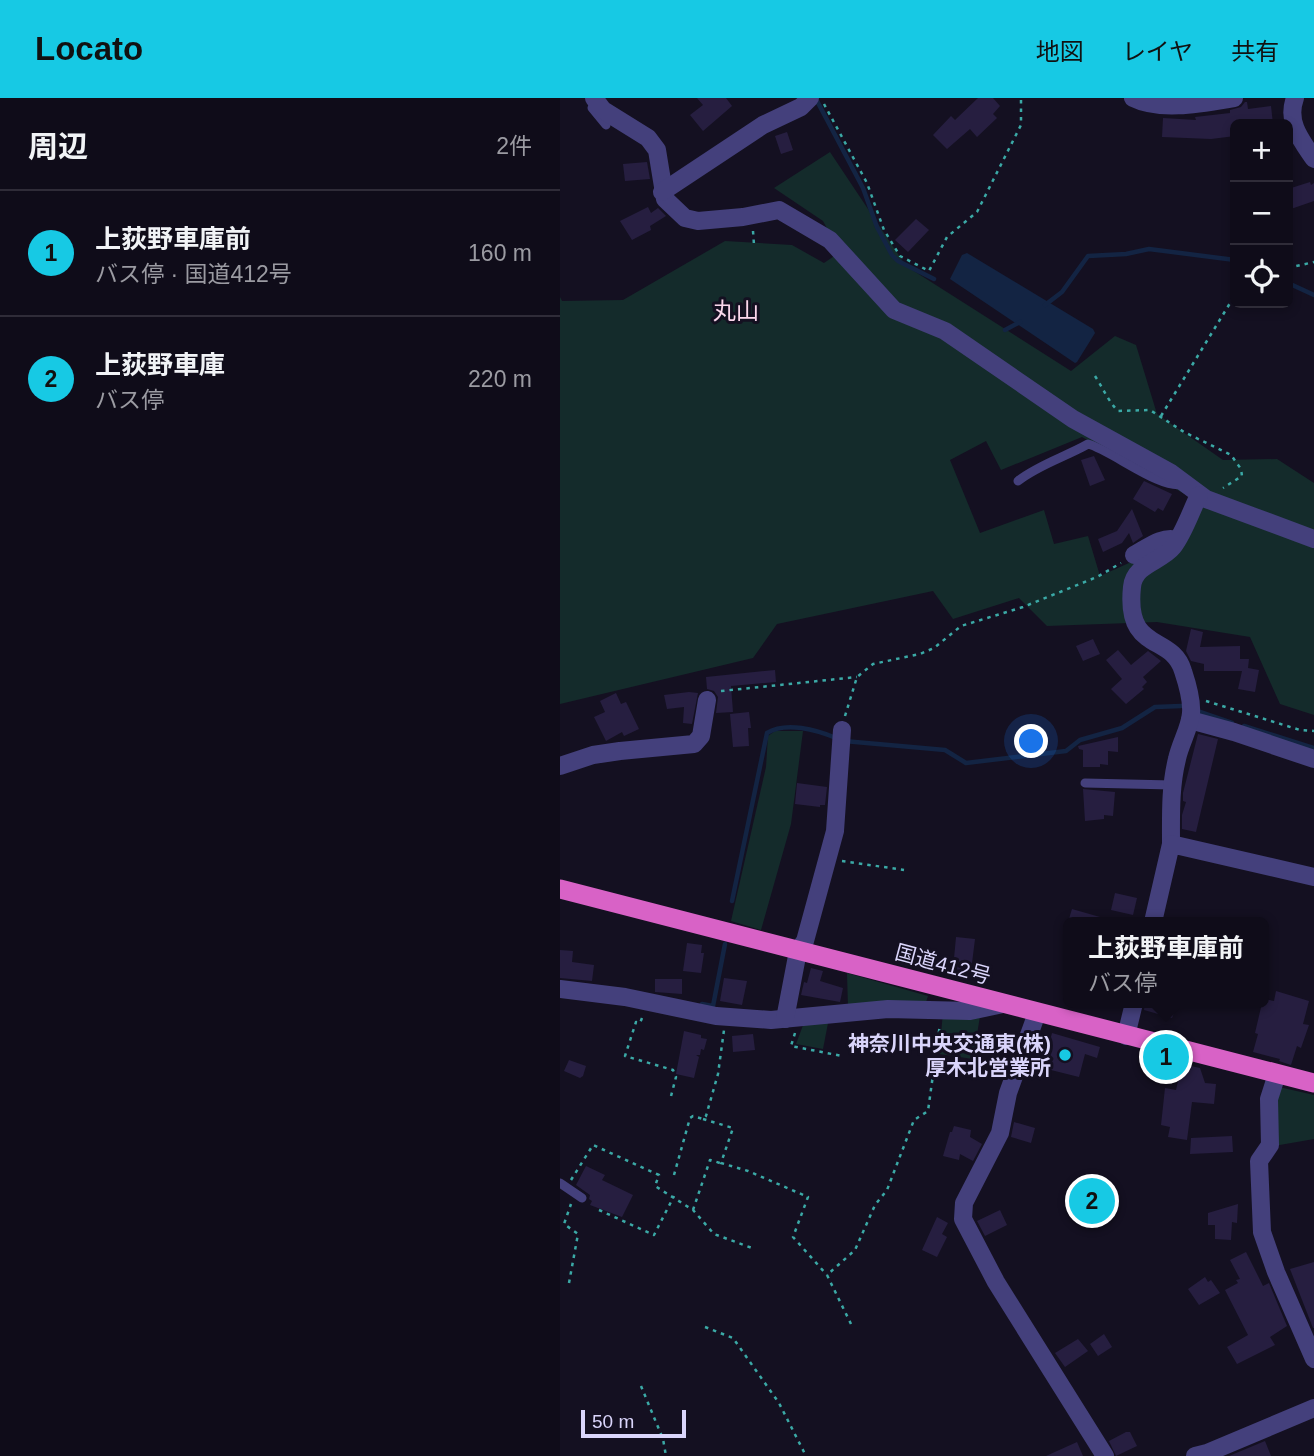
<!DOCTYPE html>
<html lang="ja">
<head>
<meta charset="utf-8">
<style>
  :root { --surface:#0f0c19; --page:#181522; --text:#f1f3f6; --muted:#9b9ba2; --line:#2f2c38; --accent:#17c9e4 }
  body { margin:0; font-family:Arial,"Noto Sans JP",sans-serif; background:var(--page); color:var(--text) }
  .controls { position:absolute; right:21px; top:21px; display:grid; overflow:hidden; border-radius:10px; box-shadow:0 4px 10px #0003 }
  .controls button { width:63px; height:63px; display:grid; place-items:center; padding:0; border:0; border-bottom:2px solid var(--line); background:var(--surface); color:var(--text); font:35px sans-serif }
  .scale { position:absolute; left:21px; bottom:18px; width:105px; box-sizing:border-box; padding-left:7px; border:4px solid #dad5fb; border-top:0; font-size:19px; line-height:24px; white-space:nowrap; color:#dad5fb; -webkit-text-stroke:5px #141021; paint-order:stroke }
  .you { position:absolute; left:472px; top:644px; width:24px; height:24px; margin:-18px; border:5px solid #fff; border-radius:50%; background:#1a73e8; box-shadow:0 0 0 10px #1a73e833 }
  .badge { display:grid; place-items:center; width:46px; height:46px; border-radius:50%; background:var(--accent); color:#111; font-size:23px; font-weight:700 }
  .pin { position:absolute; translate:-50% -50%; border:4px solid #fff; box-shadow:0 2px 7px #0006 }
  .popup { position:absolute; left:503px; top:819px; width:206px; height:91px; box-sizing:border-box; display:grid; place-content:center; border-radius:10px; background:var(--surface); filter:drop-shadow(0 2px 5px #0005); font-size:23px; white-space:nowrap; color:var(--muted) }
  .popup b { font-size:26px; color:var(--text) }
  .popup::after { content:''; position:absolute; left:50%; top:100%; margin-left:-14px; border:14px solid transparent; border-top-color:var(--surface) }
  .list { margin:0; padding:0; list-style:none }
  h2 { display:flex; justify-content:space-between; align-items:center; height:91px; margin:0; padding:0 28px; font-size:30px }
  h2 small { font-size:23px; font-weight:400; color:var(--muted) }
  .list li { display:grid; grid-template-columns:46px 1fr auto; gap:21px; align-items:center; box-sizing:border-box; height:126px; padding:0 28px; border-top:2px solid var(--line) }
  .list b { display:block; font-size:26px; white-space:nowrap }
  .list p { margin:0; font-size:23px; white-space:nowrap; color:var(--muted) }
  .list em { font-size:23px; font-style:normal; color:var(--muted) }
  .icon { flex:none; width:38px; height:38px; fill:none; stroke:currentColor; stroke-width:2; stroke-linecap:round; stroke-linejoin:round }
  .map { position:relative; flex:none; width:754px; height:1358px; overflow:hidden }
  header { display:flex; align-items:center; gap:42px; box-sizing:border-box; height:98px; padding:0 35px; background:var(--accent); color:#111 }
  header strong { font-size:33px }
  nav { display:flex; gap:38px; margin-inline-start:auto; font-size:24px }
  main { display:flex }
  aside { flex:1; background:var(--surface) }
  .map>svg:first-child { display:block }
</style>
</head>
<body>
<header>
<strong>Locato</strong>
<nav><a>地図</a><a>レイヤ</a><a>共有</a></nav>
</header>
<main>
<aside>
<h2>周辺<small>2件</small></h2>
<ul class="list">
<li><span class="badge">1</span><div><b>上荻野車庫前</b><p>バス停 · 国道412号</p></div><em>160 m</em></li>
<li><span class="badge">2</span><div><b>上荻野車庫</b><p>バス停</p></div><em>220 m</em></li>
</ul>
</aside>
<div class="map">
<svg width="754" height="1358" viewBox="0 0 754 1358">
  <rect width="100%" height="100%" fill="#141021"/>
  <g fill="#142b2b" fill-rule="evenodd">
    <path d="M270,54L346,168L511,273L555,238L576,247L597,316L663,362L717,361L754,385V617L720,606L690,539L597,524L487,528L459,500L393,521L373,493L217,526L193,560L0,606V199L2,203L63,202L165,143L232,147L264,165L280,154L263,123L214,90ZM522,339L630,399L609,447L540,478L528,438L494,446L484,412L420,435L390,362L426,343L441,372Z"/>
    <polygon points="215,633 243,633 231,726 201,832 171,823 206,669 208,638"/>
    <polygon points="287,875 368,898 365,907 288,909"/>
    <polygon points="383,915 420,918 413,961 379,956"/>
    <polygon points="269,920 263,951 236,946 245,922"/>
    <polygon points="719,989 754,997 754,1041 714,1048 712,1002"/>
  </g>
  <polygon fill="#132443" points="407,155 533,231 535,235 517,264 515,265 390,181 402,157"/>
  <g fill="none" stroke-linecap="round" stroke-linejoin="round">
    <g stroke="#132443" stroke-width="4.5">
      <polyline points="256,1 303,90 317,129 332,157 338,163 374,181"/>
      <polyline points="728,185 754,197"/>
      <polyline points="485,207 502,194 528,158 566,156 589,151 675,162"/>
      <polyline points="445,232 460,224"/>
      <polyline points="640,614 672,625"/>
      <polyline points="684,628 754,650"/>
      <polyline points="284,643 385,652 406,665 506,653 520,642 562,630 595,609 621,608"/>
      <path d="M172,803L207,635C226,623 257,632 276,640"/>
      <polyline points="142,906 153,908 165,846"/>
    </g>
  </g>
  <g fill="#261e40">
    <polygon points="137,0 166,0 172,8 143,33 130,17 143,7"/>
    <polygon points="418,0 433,0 440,8 433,16 437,20 417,39 410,31 387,51 373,37 391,18 395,22"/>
    <polygon points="685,4 687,4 688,11 711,8 713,26 675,26 675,38 651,41 602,39 603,20 636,22 635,19 670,15 670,12 681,9"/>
    <polygon points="227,34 233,52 221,56 215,38"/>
    <polygon points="87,64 90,81 65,83 63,66"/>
    <polygon points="750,84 751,87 754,85 754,103 728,112 728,91"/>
    <polygon points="88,109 91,115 98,110 106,118 90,128 91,132 72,142 60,123"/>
    <polygon points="356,121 369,132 348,154 335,142"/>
    <polygon points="534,358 545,382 530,388 521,362"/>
    <polygon points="584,383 612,396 603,413 598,410 595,414 573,401"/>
    <polygon points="572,411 583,438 573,445 569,435 562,445 543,454 538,441 557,433"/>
    <polygon points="631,531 643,534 640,549 680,548 680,561 689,561 688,570 699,572 695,594 678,591 682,573 644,573 644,566 631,563 626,553"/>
    <polygon points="533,541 540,556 523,563 516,548"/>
    <polygon points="558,552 571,567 588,553 601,563 583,579 587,584 582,589 584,591 566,606 551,591 562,581 546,562"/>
    <polygon points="215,572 216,584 171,588 173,614 156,615 158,599 154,593 147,591 146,579"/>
    <polygon points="129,594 138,595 132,626 123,625 124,609 107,611 104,597"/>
    <polygon points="56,595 61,606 66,604 79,631 64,638 62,634 46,643 34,619 45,614 40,603"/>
    <polygon points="189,614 191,630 188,630 189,648 173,649 170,616"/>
    <polygon points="638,636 658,641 636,734 622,731 622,717 626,704 623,703 623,695"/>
    <polygon points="558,639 558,654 548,653 548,667 540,666 540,669 523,669 523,652 519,651 518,648"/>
    <polygon points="237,685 267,689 265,707 260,707 260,709 235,706"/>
    <polygon points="523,691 555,694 553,718 544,717 544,721 525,723"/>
    <polygon points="555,795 577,800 573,817 551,812"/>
    <polygon points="512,811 547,821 547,824 508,824"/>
    <polygon points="396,839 415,841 411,873 393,871"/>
    <polygon points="127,845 142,847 141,855 144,855 141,875 123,873"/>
    <polygon points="352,849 364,850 365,862 357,862 356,870 336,865 338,855 351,857"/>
    <polygon points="0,852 13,853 12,864 34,867 32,883 0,880"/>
    <polygon points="251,870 263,873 260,883 283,890 280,904 241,897 244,884 247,885"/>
    <polygon points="164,880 187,883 182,907 160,903"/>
    <polygon points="95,881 122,881 122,896 95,894"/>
    <polygon points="716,893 749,903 743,926 749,927 741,950 737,948 731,967 719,963 720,961 693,954 698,936 695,935 702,905 704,901 714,903"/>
    <polygon points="585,905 618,905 612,920 584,912"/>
    <polygon points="124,933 141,937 141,940 147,941 144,952 141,951 140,957 136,957 139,959 134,980 116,976"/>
    <polygon points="492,935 540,949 537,960 525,956 519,979 483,970"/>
    <polygon points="193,936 195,952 173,954 172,938"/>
    <polygon points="9,962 26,968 23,978 20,980 4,973"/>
    <polygon points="622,966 640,970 645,985 656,986 654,1006 632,1004 627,1042 608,1039 610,1029 601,1027 605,990 616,992"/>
    <polygon points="454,1024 475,1030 471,1045 451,1039"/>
    <polygon points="394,1028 411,1032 410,1039 422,1046 413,1063 400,1056 399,1062 383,1058 390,1034 392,1034"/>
    <polygon points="672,1038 673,1054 630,1056 631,1040"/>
    <polygon points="26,1068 45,1077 42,1082 73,1097 62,1119 30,1107 32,1103 29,1101 30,1097 16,1087"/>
    <polygon points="678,1106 677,1125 672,1124 671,1142 655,1141 655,1127 648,1127 648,1115"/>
    <polygon points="440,1112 447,1127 425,1138 417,1123"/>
    <polygon points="377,1119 388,1125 382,1136 387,1139 377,1159 362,1152"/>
    <polygon points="686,1154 703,1188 709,1185 727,1228 710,1239 715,1247 677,1266 667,1249 688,1237 665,1192 678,1185 676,1182 680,1181 670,1162"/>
    <polygon points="754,1164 754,1230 753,1230 730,1171"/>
    <polygon points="645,1179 648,1184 651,1182 660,1195 639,1207 628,1191"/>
    <polygon points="544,1236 552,1249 538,1258 530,1246"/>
    <polygon points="518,1241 528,1253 505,1269 495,1255"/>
    <polygon points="566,1334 570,1334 577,1348 556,1358 549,1343"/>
    <polygon points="705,1343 711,1358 669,1358"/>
    <polygon points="517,1344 523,1358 486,1358"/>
  </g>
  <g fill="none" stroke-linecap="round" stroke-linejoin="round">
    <g stroke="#3ba9a6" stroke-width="2.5" stroke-dasharray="3.5 5" stroke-linecap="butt">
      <polyline points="264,6 307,85 324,132 340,158 369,173 387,139 417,114 461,27 461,0"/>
      <polyline points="193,133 194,147"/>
      <polyline points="728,170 754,164"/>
      <path d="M535,278C543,290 548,303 558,313L590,312L624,334L671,357L681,371L682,378L663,390"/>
      <polyline points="601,318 675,197"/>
      <polyline points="161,593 297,579"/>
      <polyline points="646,603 740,632 754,633"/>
      <polyline points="285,618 297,579 313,566 360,556 374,550 401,528 463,509 537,479 561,465"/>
      <polyline points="282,763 344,772"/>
      <polyline points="82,920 80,925 76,924 65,958 113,972 116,979 110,1002"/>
      <polyline points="235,935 231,948 282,958"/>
      <polyline points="143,1021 173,1030 161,1065 188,1073 248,1099 233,1139 267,1177"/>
      <polyline points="114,1077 130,1020 133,1018 143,1021 146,1018 158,976 164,932"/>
      <polyline points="11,1082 33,1047 99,1077 95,1088 133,1112 154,1136 192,1150"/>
      <polyline points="39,1112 94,1137 114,1098"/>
      <polyline points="133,1112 150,1062 160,1065"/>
      <polyline points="9,1185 18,1136 4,1126 11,1106"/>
      <polyline points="291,1226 267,1177 295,1152 315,1107 327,1092 354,1022 368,1013 380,926"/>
      <polyline points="145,1229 173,1240 219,1305 246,1358"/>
      <polyline points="81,1288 103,1341 106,1358"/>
    </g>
    <g stroke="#44407c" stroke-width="9">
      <polyline points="32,10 46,27"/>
      <path d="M458,383C478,367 505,359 528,346C551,352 602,393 623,386"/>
      <polyline points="525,685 612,687"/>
      <polyline points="0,1085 22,1100"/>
    </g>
    <g stroke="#44407c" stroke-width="18">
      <polyline points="34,0 43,12 88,40 97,52 105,101 125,120 138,123 183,119 219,112 270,142 334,212 385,233 513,321 611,375 646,401 754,441"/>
      <path d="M573,0C601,14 644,5 674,0"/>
      <path d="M735,0C726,24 741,42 754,61"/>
      <polyline points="102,94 203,27 241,9 250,0"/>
      <path d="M574,457C587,450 603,437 617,442"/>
      <polyline points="630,622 674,634 754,661"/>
      <polyline points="0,668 33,657 60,653 134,646 141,638 147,602"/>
      <path d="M611,746C611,717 610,689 617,661C620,646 630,630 631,615C632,603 627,585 623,573C612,535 565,556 572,489C574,466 601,464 613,449C624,435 631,413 639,397"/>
      <polyline points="593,824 611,746 754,779"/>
      <polyline points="0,891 65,899 156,918 211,922 328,911 410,913 443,906"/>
      <polyline points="477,915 448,995 440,1035 404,1105 403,1121 436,1184 545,1358"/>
      <polyline points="225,921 238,853 245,843 275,733 282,632"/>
      <polyline points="566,938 574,905"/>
      <polyline points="717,976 709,1001 710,1047 699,1063 702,1134 716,1174 754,1261"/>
      <polyline points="635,1358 647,1355 754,1310"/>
    </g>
    <polyline stroke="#d862c6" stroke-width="19" points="0,791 754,985"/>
  </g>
  <circle fill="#17c9e4" stroke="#141021" stroke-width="2.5" cx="505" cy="957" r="7"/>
  <g text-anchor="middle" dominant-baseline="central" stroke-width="6" stroke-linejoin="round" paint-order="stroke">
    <g font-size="21" fill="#dad5fb" stroke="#141021">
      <text transform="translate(383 866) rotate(15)">国道412号</text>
    </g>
    <g font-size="21" font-weight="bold" fill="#dad5fb" stroke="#141021" text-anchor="end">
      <text x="491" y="945">神奈川中央交通東(株)<tspan x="491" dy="24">厚木北営業所</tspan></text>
    </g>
    <g font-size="23" fill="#fbd7ec" stroke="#141021">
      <text x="176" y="213">丸山</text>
    </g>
  </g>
</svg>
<div class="controls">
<button>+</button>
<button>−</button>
<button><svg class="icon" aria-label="locate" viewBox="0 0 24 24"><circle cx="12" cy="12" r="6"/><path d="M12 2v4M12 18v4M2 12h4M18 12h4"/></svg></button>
</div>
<div class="scale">50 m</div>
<div class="you"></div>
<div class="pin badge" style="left:606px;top:959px">1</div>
<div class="popup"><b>上荻野車庫前</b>バス停</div>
<div class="pin badge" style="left:532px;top:1103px">2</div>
</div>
</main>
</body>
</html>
